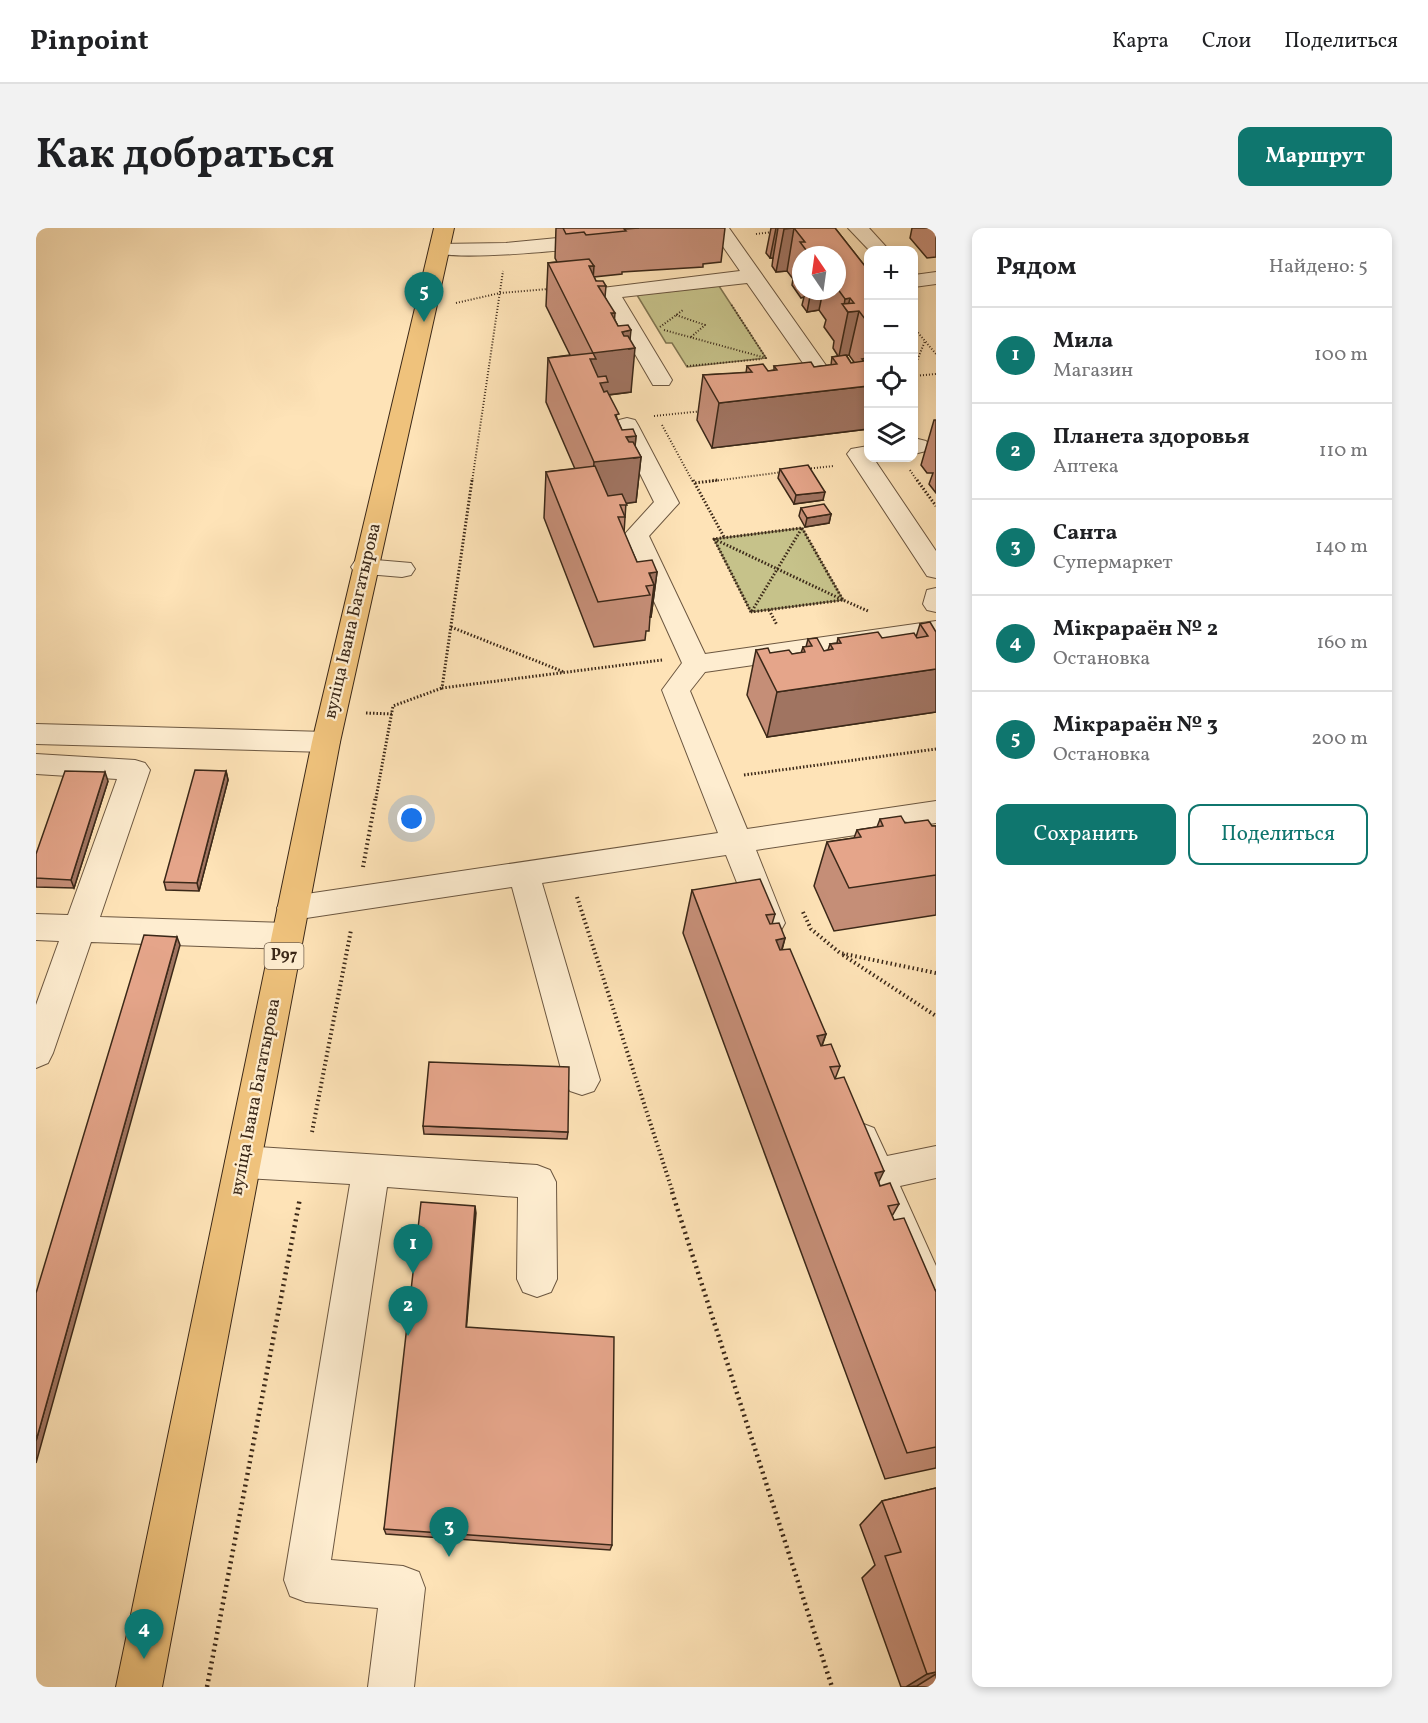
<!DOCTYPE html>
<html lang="ru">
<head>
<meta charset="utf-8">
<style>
  :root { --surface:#fff; --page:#f2f2f2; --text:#202124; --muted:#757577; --line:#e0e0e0; --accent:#0f766e }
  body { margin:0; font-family:Vollkorn,serif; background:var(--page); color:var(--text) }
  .controls { position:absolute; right:18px; top:18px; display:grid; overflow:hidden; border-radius:12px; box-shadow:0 3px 9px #0003 }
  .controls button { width:54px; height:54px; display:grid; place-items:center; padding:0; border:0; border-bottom:2px solid var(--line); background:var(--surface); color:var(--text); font:30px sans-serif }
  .compass { position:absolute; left:756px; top:18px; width:54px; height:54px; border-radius:50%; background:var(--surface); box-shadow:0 3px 9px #0003; rotate:347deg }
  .you { position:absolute; left:376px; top:591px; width:21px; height:21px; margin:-15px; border:4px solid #fff; border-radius:50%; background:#1a73e8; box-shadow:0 0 0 9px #1a73e833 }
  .badge { display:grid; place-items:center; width:39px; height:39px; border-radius:50%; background:var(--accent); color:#fff; font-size:20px; font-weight:700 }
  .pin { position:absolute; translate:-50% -50px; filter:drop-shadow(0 2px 3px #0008) }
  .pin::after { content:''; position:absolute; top:32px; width:21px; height:18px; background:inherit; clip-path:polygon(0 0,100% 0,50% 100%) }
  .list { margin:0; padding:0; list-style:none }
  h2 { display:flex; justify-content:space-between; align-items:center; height:78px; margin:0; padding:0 24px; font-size:26px }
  h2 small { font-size:20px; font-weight:400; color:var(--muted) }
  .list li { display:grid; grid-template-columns:39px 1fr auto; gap:18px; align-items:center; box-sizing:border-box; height:96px; padding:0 24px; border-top:2px solid var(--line) }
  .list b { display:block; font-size:22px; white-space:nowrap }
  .list p { margin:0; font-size:20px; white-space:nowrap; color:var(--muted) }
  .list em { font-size:20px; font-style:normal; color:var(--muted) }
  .actions { display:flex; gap:12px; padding:18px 24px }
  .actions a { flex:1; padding:14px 0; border:2px solid var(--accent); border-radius:12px; text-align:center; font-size:21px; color:var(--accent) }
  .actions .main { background:var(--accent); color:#fff }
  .icon { flex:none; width:33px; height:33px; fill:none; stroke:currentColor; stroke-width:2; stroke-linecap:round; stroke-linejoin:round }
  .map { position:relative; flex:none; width:900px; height:1459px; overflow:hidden; border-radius:12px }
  header { display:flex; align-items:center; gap:36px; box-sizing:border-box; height:84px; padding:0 30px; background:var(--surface); border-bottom:2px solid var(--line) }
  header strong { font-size:28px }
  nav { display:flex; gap:33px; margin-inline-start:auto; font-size:21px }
  .intro { display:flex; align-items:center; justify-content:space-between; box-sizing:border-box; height:144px; padding:0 36px }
  h1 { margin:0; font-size:42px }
  .button { padding:15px 27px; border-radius:12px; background:var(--accent); color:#fff; font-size:21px; font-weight:700 }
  main { display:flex; gap:36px; padding:0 36px }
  aside { flex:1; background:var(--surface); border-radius:12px; box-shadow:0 3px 9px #0003 }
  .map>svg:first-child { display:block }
</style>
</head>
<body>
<header>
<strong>Pinpoint</strong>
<nav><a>Карта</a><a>Слои</a><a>Поделиться</a></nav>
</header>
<div class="intro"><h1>Как добраться</h1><a class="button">Маршрут</a></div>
<main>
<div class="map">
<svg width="900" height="1459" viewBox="0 0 900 1459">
  <rect width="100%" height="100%" fill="#fee3b7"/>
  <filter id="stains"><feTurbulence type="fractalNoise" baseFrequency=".00333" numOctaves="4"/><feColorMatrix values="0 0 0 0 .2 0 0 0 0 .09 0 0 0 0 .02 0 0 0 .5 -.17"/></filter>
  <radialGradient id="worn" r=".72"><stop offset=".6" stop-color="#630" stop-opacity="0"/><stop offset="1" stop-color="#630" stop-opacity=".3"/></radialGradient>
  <g fill="#c6c28a" stroke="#807551" stroke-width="1.5">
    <polygon points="683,58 730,130 651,139 636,115 630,115 601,67"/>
    <polygon points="766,300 807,372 715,384 678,311"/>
  </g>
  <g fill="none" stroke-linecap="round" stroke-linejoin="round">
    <g stroke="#6c5740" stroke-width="2">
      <g id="minor">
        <polygon points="640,0 693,0 801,153 798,158 765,163 757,161 754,156 757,151 776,148 711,55 586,69 636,152 633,157 617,157 563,64 566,60 704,43 679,7 640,8 637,4"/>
        <polygon points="812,0 833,0 853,22 833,22"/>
        <path d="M563,6L573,12L570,16C548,22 403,35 393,22L403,16L470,15Z"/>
        <polygon points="900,44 900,56 878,59 878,47"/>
        <polygon points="591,190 599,192 602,197 643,275 613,308 669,426 900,393 900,411 669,444 654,463 711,601 900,573 900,595 720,622 749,695 744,704 733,708 722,704 717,695 690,627 506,655 564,852 558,863 546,867 534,863 528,852 476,659 257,692 246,689 241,680 246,671 257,668 682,605 626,462 646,435 588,307 618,274 580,197 583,192"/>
        <polygon points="882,211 890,213 894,218 890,223 878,226 878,212"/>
        <polygon points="832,218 832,230 841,230 838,231 900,323 900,350 891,348 811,226 815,221"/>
        <polygon points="328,331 375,335 379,341 375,347 366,349 319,345 315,339 319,333"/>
        <polygon points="900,360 900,384 891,382 887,376 891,362"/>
        <polygon points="0,496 290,504 300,507 304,514 300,521 290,524 0,516"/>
        <polygon points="0,526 99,532 109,535 114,542 64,689 251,695 263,699 267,708 263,717 251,721 55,714 17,825 12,835 0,840 0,777 23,713 0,712 0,686 32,687 81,551 0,546"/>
        <polygon points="825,895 838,900 851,928 900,918 900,950 864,958 900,1038 900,1102 886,1096 807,911 812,900"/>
        <polygon points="207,918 501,937 514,942 520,954 521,1051 515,1064 501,1069 487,1064 481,1051 482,969 351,959 295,1332 367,1338 383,1344 389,1360 378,1459 332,1459 342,1380 270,1374 254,1368 248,1352 314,956 207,950 194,946 189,934 194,922"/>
      </g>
    </g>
    <g stroke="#3b2818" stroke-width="2">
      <polygon id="major" points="398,0 418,0 304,514 126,1459 80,1459 276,514"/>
    </g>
    <g stroke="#3b2818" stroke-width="2" stroke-dasharray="1 2" stroke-linecap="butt">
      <polyline points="720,6 736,4"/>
      <polyline points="420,75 464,65 513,61"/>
      <polyline points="640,87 669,97 655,109"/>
      <polyline points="624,99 647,82"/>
      <polyline points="878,100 900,126"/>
      <polyline points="628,102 730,130 695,76"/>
      <polyline points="651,138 726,131"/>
      <polyline points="878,140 889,113"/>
      <polyline points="878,148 900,146"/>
      <polyline points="618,188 667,183"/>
      <polyline points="626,197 657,254"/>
      <polyline points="769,241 798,238"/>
      <polyline points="874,242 882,254"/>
      <polyline points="436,254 467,43"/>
      <polyline points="670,254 747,244"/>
    </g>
    <g stroke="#3b2818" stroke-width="3" stroke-dasharray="1.5 2" stroke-linecap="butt">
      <polyline points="436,252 406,460 626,432"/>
      <polyline points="657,252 688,309"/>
      <polyline points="881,252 900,278"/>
      <polyline points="659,255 682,252"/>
      <polyline points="766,300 807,372 832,383"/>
      <polyline points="678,311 807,372 715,384"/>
      <polyline points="733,382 741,397"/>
      <polyline points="716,383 766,300"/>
      <polyline points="715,384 678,311 766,300"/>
      <polyline points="415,399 528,444"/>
      <polyline points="330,485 356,486"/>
      <polyline points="708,547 900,521"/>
      <polyline points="340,570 357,478 406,460"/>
    </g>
    <g stroke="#3b2818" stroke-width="4" stroke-dasharray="1.5 3" stroke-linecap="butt">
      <polyline points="327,639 340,568"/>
      <polyline points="541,669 637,965"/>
      <polyline points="767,684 775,701 804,725 900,745"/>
      <polyline points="807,727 900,788"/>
      <polyline points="276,904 315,702"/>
    </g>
    <g stroke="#3b2818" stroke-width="4.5" stroke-dasharray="2 4" stroke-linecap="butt">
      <polyline points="636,964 796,1459"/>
      <polyline points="171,1459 264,970"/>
    </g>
    <use href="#minor" fill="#feedd0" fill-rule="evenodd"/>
    <use href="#major" fill="#efc27c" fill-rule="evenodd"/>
  </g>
  <g fill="#c58e77" stroke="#3b2818" stroke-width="1.5" fill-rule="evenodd">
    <polygon points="520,0 689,0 685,34 667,36 667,39 586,44 586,46 558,49 560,53 570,58 569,69 578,90 582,98 594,111 595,164 573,167 582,193 586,202 600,208 599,218 605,229 600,274 590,275 588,305 601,334 621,344 615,389 614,389 613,403 610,403 609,412 558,419 508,290 510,244 539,241 510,174 512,130 534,127 510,78 512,35 521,34 519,30"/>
    <path d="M735,0H799L832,42V201L676,220L661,192L667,147L710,145L711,138L732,143L738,142V138L778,139L795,137L796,129L802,128L797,120L798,113L788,99L790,92L783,82L771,84L766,77L768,69L765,70L756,57L757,51L751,43L740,44L736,38L737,30H734L730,25ZM765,27H801V63H765ZM810,127H813L818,134L815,135Z"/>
    <polygon points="876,0 900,0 900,29 891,30 874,10"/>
    <polygon points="898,192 900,192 900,265 893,256 897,245 891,245 885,237"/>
    <polygon points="744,241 787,272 758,276 742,250"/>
    <polygon points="765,280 795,286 793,295 769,299 763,288"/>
    <polygon points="884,396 900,404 900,484 731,509 711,467 720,422 734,425 756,426 765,425 767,419 770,419 772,411 788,423 792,422 794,416 801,415 802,410 846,410 880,409"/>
    <polygon points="190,543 192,552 163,663 130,662 128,654"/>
    <polygon points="72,553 38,660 0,659 0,626"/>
    <polygon points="844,591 896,598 900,598 900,687 798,703 778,658 791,614 818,610 821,602 841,599"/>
    <polygon points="656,662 739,686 736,696 749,710 746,722 790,806 786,818 804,838 799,851 843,955 844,958 863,976 856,988 858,992 900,1064 900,1240 849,1251 647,705"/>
    <polygon points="387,898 532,904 531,911 388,906"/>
    <polygon points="439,978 430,1099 576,1317 574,1322 350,1306 348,1301"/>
    <polygon points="900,1260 900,1459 882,1459 881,1458 876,1459 865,1459 826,1350 839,1337 824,1297 846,1273"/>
  </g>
  <g fill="#a07461" stroke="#3b2818" stroke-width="1.5">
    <polygon points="740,0 742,0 737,30 734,30"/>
    <polygon points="758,0 751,43 740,44 748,1"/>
    <polygon points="553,38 558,38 555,81"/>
    <polygon points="775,63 787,63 783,82 771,84"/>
    <polygon points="814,70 811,83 808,78 809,71"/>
    <polygon points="823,83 813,127 803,128 812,84"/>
    <polygon points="575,85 579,85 576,123 586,104 595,102 593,121 599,120 595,164 571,167 569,199 554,131"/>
    <polygon points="832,115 832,149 824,150"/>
    <polygon points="832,158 832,201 676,220 683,175"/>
    <polygon points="600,208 598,230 605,229 600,274 555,280 558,234 590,209"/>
    <polygon points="789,264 787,272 758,276 760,267"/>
    <polygon points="795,286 793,295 769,299 771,290"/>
    <polygon points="621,344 615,389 614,389 618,357 613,345"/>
    <polygon points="900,441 900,484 731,509 741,464"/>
    <polygon points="190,543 192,552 163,663 161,655"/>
    <polygon points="69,544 72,553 38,660 35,652"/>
    <polygon points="141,709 144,717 0,1235 0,1213"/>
    <polygon points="749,710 737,752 740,712"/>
    <polygon points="790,806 775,846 781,808"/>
    <polygon points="848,943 830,980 839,945"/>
    <polygon points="439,978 440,985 430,1105 430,1099"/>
    <polygon points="900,1444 900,1446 881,1458 870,1459 891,1446"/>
  </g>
  <g fill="#e5a58a" stroke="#3b2818" stroke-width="1.5">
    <polygon points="527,0 603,0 588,1 590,3 550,7 548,4 530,6"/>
    <polygon points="758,0 799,0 832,42 832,95 823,83 812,84 806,76 818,75 814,70 809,71 801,60 801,55 804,55 801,51 801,27 773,26 764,14 769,14"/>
    <polygon points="553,31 558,38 553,38 560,53 567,53 570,58 562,58 579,85 575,85 582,98 592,97 595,102 586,104 588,108 592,108 599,120 557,125 512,35"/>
    <polygon points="557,125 560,131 554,131 562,149 570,148 572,154 564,155 568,164 571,163 583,186 579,187 586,202 597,201 600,208 590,209 593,214 597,214 605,229 558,234 512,130"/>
    <polygon points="810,127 815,135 828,133 826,131 832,130 832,158 683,175 667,147 716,144 711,138 727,136 732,143 741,142 738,138 775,134 778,139 801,136 796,129"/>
    <polygon points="772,237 789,264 760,267 744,241"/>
    <polygon points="559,238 572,268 586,266 591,277 584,277 589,289 582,289 601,334 616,332 621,344 613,345 618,357 610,358 614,367 562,374 510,244"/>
    <polygon points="788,276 795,286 771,290 765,280"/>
    <polygon points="894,394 900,404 900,441 741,464 720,422 732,420 734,425 753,422 756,426 769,424 767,419 776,418 772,411 781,410 788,423 797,421 794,416 805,415 802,410 842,404 846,410 878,405 881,410 892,408 884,396"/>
    <polygon points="159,542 190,543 161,655 128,654"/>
    <polygon points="29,543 69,544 35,652 0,650 0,626"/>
    <polygon points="865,588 869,595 892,592 896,598 900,598 900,647 813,660 791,614 825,609 821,602 847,598 844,591"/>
    <polygon points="724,651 739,686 730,687 734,696 743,695 749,710 740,712 744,722 754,721 790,806 781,808 785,818 795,816 804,838 794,839 799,851 808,849 848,943 839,945 844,958 854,955 863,976 852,978 858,992 868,990 900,1064 900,1219 871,1225 656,662"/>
    <polygon points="108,707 141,709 0,1213 0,1065"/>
    <polygon points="393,834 533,839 532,904 387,898"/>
    <polygon points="385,974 439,978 430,1099 578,1109 576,1317 348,1301"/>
    <polygon points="900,1260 900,1444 891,1446 849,1328 865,1324 846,1273"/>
  </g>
  <g text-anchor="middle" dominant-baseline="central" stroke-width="4.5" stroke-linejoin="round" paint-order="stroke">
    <rect fill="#feedd0" stroke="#76634f" stroke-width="1.5" x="228.5" y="715" width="39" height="26" rx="4.5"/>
    <g font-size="16" font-weight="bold" fill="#3b2818">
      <text x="248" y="728">Р97</text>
    </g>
    <g font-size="18" fill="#3b2818" stroke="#feedd0">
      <text transform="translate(317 393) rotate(-77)">вуліца Івана Багатырова</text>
      <text transform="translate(220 869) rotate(-79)">вуліца Івана Багатырова</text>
    </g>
  </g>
  <rect width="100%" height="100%" filter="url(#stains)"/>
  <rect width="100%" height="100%" fill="url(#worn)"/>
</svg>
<div class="controls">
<button>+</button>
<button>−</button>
<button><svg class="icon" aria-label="locate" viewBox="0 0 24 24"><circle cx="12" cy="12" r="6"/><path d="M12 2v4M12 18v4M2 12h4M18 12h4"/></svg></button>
<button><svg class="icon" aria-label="layers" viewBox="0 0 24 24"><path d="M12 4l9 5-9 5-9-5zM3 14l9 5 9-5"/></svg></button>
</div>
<svg class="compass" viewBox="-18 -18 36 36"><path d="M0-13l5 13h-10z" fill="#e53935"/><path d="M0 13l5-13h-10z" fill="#757577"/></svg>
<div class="you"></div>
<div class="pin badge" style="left:377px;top:1046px">1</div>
<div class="pin badge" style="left:372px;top:1108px">2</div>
<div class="pin badge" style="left:413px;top:1329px">3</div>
<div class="pin badge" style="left:108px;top:1431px">4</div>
<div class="pin badge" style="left:388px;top:94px">5</div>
</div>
<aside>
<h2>Рядом<small>Найдено: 5</small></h2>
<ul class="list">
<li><span class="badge">1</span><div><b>Мила</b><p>Магазин</p></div><em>100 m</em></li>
<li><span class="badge">2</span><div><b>Планета здоровья</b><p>Аптека</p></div><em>110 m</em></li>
<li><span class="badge">3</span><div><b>Санта</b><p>Супермаркет</p></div><em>140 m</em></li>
<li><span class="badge">4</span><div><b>Мікрараён № 2</b><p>Остановка</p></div><em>160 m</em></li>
<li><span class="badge">5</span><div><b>Мікрараён № 3</b><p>Остановка</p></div><em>200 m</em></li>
</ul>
<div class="actions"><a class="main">Сохранить</a><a>Поделиться</a></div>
</aside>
</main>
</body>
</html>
